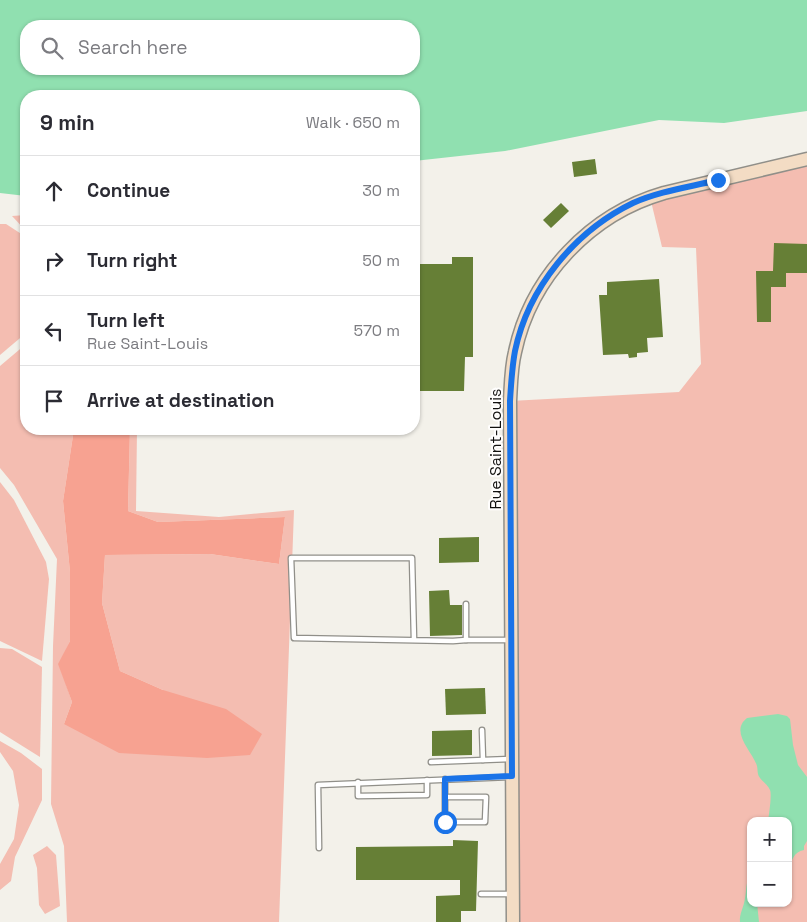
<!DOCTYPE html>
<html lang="en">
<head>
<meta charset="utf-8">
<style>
  :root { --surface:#fff; --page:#f2f2f3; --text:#2b2b33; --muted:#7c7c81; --line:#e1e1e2 }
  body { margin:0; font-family:"Space Grotesk",sans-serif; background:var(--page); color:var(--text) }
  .controls { position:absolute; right:15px; bottom:15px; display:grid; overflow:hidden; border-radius:10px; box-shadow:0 1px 4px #0004 }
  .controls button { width:45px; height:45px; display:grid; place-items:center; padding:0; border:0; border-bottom:1px solid var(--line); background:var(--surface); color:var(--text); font:25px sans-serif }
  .stop { position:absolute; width:15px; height:15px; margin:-11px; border:4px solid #1a73e8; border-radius:50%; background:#fff }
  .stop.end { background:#1a73e8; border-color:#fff; box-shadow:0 1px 5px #0008 }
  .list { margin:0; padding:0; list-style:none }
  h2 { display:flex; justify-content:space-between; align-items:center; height:65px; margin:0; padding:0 20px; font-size:21px }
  h2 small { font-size:16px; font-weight:400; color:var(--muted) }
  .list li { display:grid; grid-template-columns:32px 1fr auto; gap:15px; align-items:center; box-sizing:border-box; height:70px; padding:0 20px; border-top:1px solid var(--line) }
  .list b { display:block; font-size:19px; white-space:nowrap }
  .list p { margin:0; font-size:16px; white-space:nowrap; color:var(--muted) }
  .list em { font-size:16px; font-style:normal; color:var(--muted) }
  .icon { flex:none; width:28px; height:28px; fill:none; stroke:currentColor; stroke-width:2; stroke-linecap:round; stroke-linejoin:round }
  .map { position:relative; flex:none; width:807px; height:922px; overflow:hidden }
  .search { position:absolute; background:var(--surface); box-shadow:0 1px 4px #0004; left:20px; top:20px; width:400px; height:55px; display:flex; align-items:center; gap:12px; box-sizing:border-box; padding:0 18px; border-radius:20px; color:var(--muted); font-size:19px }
  .panel { position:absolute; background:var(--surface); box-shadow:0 1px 4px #0004; left:20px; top:90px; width:400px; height:345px; border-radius:20px }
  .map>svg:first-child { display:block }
</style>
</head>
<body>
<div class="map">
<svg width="807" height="922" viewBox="0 0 807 922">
  <rect width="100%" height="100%" fill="#f3f1ea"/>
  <g fill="#f4bdb1" fill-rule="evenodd">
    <path d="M807,159V922H513L510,401L679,392L701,364L696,248L662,247L650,197ZM751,821H788V903H751Z"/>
    <polygon points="26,215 26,231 12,216"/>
    <polygon points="0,224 6,224 26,237 26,333 0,355"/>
    <polygon points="26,344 26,429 74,429 63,501 70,572 70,641 59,664 72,702 64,724 163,690 120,671 102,603 105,555 210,554 279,564 285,517 158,522 128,511 130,429 137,429 136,511 219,517 294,510 279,922 67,922 64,846 51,804 53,646 57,559 14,485 0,468 0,366"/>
    <polygon points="0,482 14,500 46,562 49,579 42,661 0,641"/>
    <polygon points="0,648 12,649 42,667 40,757 0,732"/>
    <polygon points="0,741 21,753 42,769 42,800 15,857 11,881 0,890 0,864 14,839 19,805 13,771 0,752"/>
    <polygon points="47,846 56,855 60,906 45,914 39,905 37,868 33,855"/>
  </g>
  <polygon fill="#f7a291" points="74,429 130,429 128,511 158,522 285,517 279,564 210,554 105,555 102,603 120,671 163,690 226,709 262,734 250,755 207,758 119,753 64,724 72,702 58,664 70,641 70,572 63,501"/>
  <g fill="#90e0b0" fill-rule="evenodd">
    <path d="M0,0H807V111L724,123L659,120L505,151L414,161V96H26V196L0,193ZM26,26H414V69H26Z"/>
    <path d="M778,714L787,716L790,719L793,745L798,765L807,777V841L804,846V850C793,852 792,861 788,870V821H768C769,815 772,794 770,790C768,785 763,782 760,778C757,774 758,771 757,766C753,752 729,732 747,718Z"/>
    <path d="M751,875V903H757L759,922H740C739,914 744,907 745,898C747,889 745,883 751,875Z"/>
  </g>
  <g fill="#667f36">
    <polygon points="595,159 597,174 574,177 572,162"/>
    <polygon points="561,203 569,211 551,228 543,220"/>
    <polygon points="774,243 807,244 807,273 786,273 786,287 771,287 771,322 757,322 756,271 773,271"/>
    <polygon points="452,257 473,257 473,357 465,357 464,391 414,391 414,264 452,264"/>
    <polygon points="659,279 663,337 647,338 648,352 637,353 637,357 629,358 628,354 603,355 599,295 607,295 607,282"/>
    <polygon points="479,537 479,562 439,563 439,538"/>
    <polygon points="449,590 450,605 462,605 462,635 430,636 429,591"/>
    <polygon points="485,688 486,714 446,715 445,689"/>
    <polygon points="472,730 472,755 432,756 432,731"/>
    <polygon points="453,840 478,841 476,911 461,911 461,922 436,922 436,896 460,895 460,880 356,880 356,847 453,846"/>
  </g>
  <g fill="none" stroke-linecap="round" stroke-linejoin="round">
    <g stroke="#908f89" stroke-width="7">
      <g id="lane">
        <polyline points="466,604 466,640 511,640"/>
        <polyline points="414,640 412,558 291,558 294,638 453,641 466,640"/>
        <polyline points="482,730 483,760"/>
        <polyline points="431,762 511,759"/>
        <polyline points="358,782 358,796 427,795 427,780"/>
        <polyline points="445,797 486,797 485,822 445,822 445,779"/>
        <polyline points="319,848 318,785 511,777"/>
        <polyline points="481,894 511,894"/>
      </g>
    </g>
    <g stroke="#908f89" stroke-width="15">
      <path id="secondary" d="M513,922L510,401C511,384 511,368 515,352C531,276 591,214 664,193L807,159"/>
    </g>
    <use href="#lane" stroke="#fff" stroke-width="4.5"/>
    <use href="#secondary" stroke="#f3dcc4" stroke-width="12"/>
  </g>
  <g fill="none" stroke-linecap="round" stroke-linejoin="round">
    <path stroke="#1a73e8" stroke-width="6" d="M445,822V779L512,776L510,401C511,384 512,367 515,351C528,288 575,231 633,203C660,191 690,187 718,180"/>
  </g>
  <g text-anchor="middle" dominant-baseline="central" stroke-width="4" stroke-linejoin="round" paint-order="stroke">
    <g font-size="16" fill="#11100e" stroke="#fffefd">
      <text transform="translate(495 449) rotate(-90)">Rue Saint-Louis</text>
    </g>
  </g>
</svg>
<div class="controls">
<button>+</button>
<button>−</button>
</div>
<div class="stop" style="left:445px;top:822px"></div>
<div class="stop end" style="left:718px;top:180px"></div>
<div class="search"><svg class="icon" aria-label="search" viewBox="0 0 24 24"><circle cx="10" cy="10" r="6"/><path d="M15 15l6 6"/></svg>Search here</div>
<section class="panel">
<h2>9 min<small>Walk · 650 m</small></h2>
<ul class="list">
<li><svg class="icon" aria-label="ahead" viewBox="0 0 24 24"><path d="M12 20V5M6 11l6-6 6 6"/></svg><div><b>Continue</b></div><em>30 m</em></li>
<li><svg class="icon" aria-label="right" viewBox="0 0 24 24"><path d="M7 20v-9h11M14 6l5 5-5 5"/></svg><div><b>Turn right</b></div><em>50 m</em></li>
<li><svg class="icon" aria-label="left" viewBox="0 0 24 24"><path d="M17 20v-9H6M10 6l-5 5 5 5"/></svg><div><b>Turn left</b><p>Rue Saint-Louis</p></div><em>570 m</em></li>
<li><svg class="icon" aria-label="arrive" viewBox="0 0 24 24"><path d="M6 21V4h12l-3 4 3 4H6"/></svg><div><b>Arrive at destination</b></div></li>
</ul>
</section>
</div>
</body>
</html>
